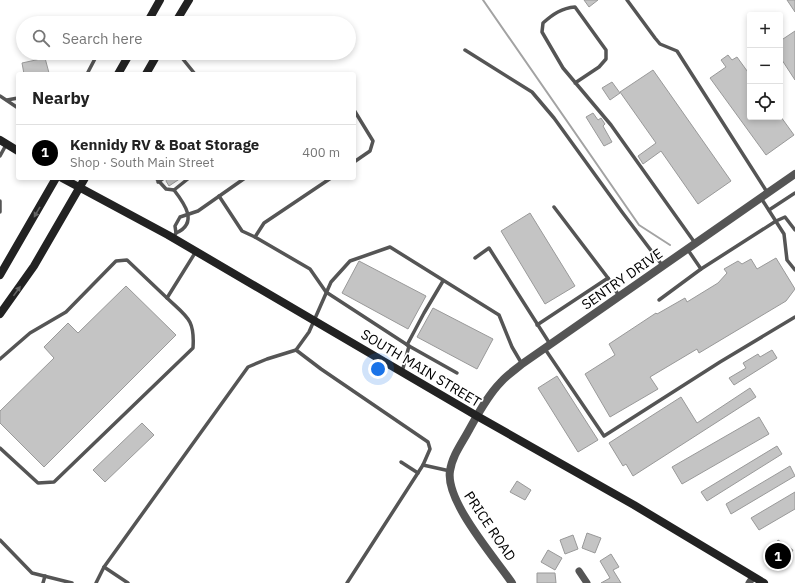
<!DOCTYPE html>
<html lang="en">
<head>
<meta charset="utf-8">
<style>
  :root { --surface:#fff; --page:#f6f6f6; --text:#222; --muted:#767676; --line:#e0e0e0; --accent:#000 }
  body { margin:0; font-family:"IBM Plex Sans",sans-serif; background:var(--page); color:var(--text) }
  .controls { position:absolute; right:12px; top:12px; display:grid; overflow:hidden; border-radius:4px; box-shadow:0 2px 6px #0003 }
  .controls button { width:36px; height:36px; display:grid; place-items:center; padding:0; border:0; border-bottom:1px solid var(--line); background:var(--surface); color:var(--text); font:20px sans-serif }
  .you { position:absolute; left:378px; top:369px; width:14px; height:14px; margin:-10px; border:3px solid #fff; border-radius:50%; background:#1a73e8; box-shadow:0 0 0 6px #1a73e833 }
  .badge { display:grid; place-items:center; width:26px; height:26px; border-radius:50%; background:var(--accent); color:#fff; font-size:13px; font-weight:700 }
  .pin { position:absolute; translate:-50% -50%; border:2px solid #fff; box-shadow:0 1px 4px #0006 }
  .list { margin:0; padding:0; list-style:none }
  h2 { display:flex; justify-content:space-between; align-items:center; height:52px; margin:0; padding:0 16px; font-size:17px }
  h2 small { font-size:13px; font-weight:400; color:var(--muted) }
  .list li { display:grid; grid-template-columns:26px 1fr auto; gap:12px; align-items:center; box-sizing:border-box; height:56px; padding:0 16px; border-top:1px solid var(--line) }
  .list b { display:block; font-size:15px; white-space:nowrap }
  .list p { margin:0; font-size:13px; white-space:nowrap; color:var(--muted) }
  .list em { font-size:13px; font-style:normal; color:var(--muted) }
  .icon { flex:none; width:22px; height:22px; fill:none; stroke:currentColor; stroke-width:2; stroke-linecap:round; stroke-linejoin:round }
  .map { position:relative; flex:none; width:795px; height:583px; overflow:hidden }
  .search { position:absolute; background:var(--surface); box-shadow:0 2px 6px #0003; left:16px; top:16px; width:340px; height:44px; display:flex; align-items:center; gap:10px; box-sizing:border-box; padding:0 14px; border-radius:22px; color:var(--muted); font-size:15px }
  .panel { position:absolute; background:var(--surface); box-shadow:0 2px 6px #0003; left:16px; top:72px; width:340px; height:108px; border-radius:4px }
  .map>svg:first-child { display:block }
</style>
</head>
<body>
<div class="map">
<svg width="795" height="583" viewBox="0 0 795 583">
  <rect width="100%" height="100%" fill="#fff"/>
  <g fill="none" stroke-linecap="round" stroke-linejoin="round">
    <polyline stroke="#a3a3a3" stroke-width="2" points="483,0 639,225 670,245"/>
  </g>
  <g fill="#c4c4c4" stroke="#999">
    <polygon points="584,0 598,0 589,7"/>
    <polygon points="787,0 795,0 795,12"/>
    <polygon points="795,31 795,80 780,57 780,41"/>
    <polygon points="728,55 732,60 737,57 750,75 750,117 781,117 794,135 766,155 710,78 726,67 721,60"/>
    <polygon points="45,58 49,73 24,74 22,63"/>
    <polygon points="653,70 731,181 698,204 661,151 643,164 638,156 656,143 620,92"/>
    <polygon points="612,82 620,93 610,100 602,88"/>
    <polygon points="593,113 598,120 601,118 605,124 603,126 612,142 604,146 586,117"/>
    <polygon points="167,178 181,178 169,186 166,181"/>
    <polygon points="530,213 575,286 545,304 501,231"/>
    <polygon points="776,258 795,289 786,301 699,353 697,349 650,377 658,389 610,417 585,374 615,355 609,344 656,313 657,314 685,298 687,302 718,283 727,273 724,269 738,261 742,264 751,259 757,269"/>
    <polygon points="359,261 426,296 408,329 342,293"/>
    <polygon points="126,286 176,335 44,467 0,423 0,411 54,358 44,347 68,323 78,333"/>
    <polygon points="433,308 493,339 477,369 417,337"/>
    <polygon points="772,350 777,358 734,385 729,378 746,368 743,363 758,354 760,357"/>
    <polygon points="557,376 598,440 578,452 538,388"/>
    <polygon points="750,388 756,397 633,476 626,464 623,466 609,443 681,397 697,423"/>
    <polygon points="759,417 769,434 682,484 672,467"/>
    <polygon points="142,423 154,435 105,482 93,470"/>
    <polygon points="777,446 782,454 707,501 701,492"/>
    <polygon points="790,466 795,476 731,514 726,504"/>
    <polygon points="517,481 531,490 525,500 510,492"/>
    <polygon points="795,492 795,509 759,530 751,518"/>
    <polygon points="587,533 601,538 595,553 582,548"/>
    <polygon points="573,535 578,549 565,554 560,540"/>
    <polygon points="778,540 793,550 788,558 773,549"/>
    <polygon points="548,550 562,558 555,570 541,562"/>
    <polygon points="611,554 619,567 613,570 621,583 601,583 610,578 600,561"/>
    <polygon points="537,573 555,573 556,583 537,583"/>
  </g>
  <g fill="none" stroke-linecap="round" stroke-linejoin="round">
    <g stroke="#555" stroke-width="3.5">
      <polyline points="627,0 655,38 660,44 677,51 767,192"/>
      <polyline points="465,50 532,92 554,118 622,212 662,265"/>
      <polyline points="173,53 182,58 195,74"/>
      <polyline points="87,74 98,53"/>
      <path d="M575,83L599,67L606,59V50L575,7C562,8 553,14 543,23L542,32L563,68L611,125L695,243"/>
      <polyline points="0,96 18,108"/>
      <polyline points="7,100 18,98"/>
      <polyline points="354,110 373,141 370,151 354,162"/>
      <polyline points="0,156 6,145"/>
      <polyline points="156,178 166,189 174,190 189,178"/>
      <polyline points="331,178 264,223 255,237 310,269 326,292 409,346 402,372"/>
      <polyline points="158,182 164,178"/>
      <path d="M174,190C184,203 199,223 176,233"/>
      <polyline points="219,196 242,231 255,237"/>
      <polyline points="761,198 784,234 787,260 795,270"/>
      <polyline points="0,201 0,212"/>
      <polyline points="554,207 608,278 619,296"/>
      <polyline points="769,210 795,193"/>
      <polyline points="173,238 176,233 175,226 180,217 198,211 245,178"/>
      <polyline points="688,250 701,269 776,221 785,217 795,230"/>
      <polyline points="475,258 489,248 550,344"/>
      <polyline points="659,300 701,269"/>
      <polyline points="537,325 608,278"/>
      <polyline points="407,345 424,313 443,281"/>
      <polyline points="409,346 457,373"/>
      <polyline points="545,349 604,436 720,362 795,317"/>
      <polyline points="296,350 321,369 428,442 430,449 423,465 347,583"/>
      <polyline points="0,359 30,333 66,312 116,261 127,260 167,298 195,253"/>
      <path d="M0,448L38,483L54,482L193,348C195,319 187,317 167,298"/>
      <polyline points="401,462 418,473"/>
      <polyline points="423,465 450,471"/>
      <polyline points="0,540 32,573 72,583"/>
      <polyline points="104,567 128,583"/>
      <polyline points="43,583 45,576"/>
      <polyline points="96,583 104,567 248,367 267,359 296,350 309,332 331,282 350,261 390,247 499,315 512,347 522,364"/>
    </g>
    <g stroke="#555" stroke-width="7">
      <polyline points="579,571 587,583"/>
      <polyline points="749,583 753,577"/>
    </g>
    <path stroke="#555" stroke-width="8" d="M512,583C495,558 445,501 450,471C452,456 462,443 469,430C478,414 488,395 501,382C507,375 515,370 522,364L795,174"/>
    <g stroke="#222" stroke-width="8">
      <polyline points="147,23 160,0"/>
      <polyline points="175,23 189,0"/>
      <polyline points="118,74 130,53"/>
      <polyline points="146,74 158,53"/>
      <polyline points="0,140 18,151"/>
      <polyline points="62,178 168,235 477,416 634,505 764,583"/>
      <polyline points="0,275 56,178"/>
      <polyline points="0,314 34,266 85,178"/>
    </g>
  </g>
  <defs><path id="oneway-solid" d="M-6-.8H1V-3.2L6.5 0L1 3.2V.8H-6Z"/></defs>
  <g fill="#646464">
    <use href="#oneway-solid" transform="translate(37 212) rotate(120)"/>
    <use href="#oneway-solid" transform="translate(17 291) rotate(-54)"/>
  </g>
  <g text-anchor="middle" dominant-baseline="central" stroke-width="3.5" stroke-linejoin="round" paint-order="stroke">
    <g font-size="14" fill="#000" stroke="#fff">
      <text transform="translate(622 279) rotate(-35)">SENTRY DRIVE</text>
      <text transform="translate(421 368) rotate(31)">SOUTH MAIN STREET</text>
      <text transform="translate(490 526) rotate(56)">PRICE ROAD</text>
    </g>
  </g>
</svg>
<div class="controls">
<button>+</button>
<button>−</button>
<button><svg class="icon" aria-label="locate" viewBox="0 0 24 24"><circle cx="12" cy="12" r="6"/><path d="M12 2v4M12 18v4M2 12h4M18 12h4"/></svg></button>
</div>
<div class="you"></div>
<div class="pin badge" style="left:778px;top:556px">1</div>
<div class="search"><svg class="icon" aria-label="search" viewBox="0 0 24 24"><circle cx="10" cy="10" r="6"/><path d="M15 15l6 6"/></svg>Search here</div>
<section class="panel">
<h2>Nearby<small></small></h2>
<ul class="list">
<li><span class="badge">1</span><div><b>Kennidy RV &amp; Boat Storage</b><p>Shop · South Main Street</p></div><em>400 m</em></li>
</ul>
</section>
</div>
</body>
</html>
